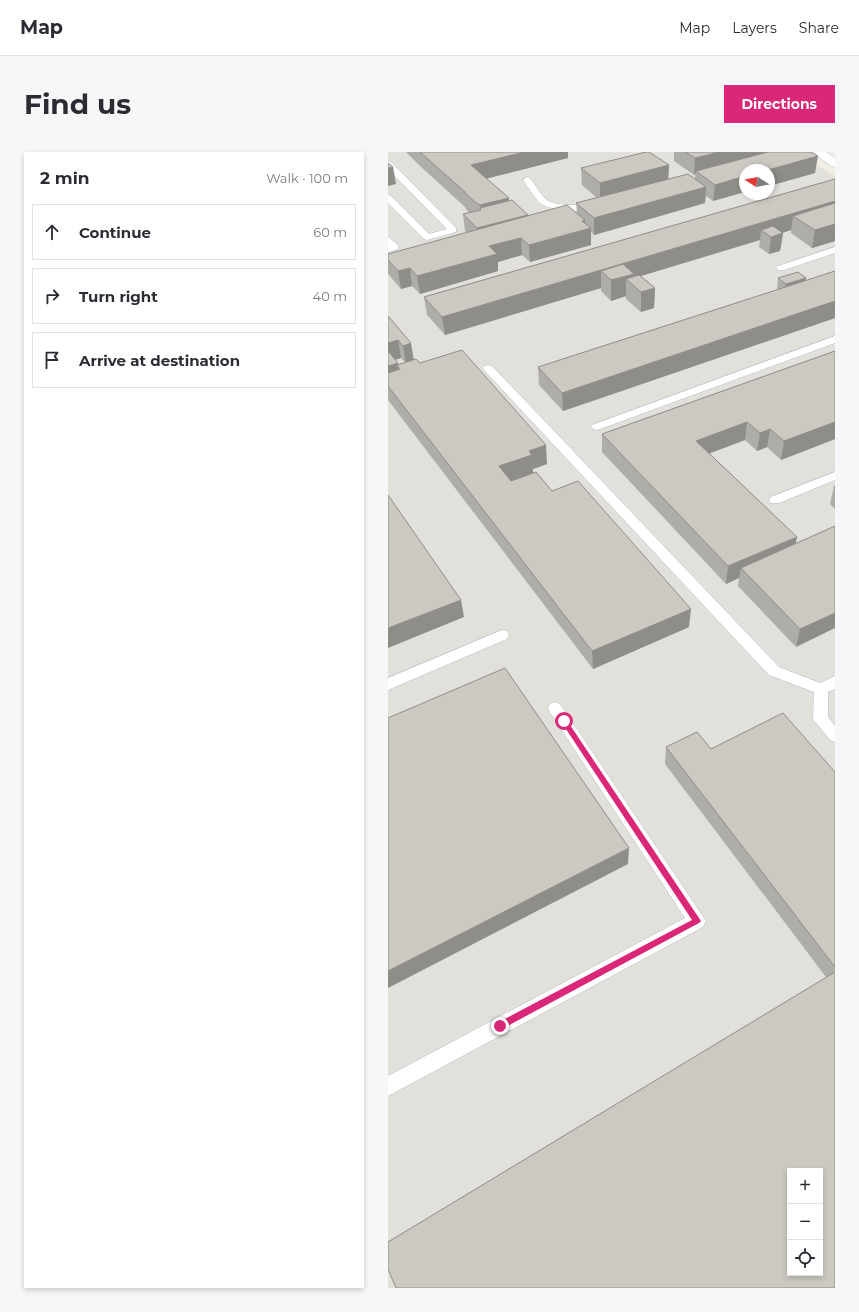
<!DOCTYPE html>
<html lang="en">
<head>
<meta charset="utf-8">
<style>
  :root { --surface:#fff; --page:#f7f7f7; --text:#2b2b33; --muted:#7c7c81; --line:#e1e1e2; --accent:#db2777 }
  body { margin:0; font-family:Montserrat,sans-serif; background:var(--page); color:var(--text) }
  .controls { position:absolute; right:12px; bottom:12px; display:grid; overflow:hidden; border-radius:0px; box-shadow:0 2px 6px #0003 }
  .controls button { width:36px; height:36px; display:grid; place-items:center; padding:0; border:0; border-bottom:1px solid var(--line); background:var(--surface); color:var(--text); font:20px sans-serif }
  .compass { position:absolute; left:351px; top:12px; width:36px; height:36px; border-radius:50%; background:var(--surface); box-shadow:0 2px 6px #0003; rotate:281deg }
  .stop { position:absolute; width:12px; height:12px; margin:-9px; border:3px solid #db2777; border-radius:50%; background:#fff }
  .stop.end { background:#db2777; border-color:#fff; box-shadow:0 1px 4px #0008 }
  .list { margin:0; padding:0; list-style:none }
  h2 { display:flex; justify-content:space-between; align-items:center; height:52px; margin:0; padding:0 16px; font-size:17px }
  h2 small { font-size:13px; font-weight:400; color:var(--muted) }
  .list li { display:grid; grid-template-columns:26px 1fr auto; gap:12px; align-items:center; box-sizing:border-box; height:56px; margin:0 8px 8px; padding:0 8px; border:1px solid var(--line); border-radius:0px }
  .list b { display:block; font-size:15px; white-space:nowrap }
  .list em { font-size:13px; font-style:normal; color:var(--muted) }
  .icon { flex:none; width:22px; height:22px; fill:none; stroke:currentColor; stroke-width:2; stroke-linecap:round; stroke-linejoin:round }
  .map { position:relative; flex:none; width:447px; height:1136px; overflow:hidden; border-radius:0px }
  header { display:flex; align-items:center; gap:24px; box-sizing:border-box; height:56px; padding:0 20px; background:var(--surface); border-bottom:1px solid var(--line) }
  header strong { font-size:19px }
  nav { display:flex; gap:22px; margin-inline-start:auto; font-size:14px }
  .intro { display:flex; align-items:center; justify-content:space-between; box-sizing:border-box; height:96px; padding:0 24px }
  h1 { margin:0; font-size:28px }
  .button { padding:10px 18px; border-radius:0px; background:var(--accent); color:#fff; font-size:14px; font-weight:700 }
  main { display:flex; gap:24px; padding:0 24px }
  aside { flex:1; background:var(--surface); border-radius:0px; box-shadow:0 2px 6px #0003 }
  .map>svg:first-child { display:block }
</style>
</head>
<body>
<header>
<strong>Map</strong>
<nav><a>Map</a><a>Layers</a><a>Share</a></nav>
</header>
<div class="intro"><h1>Find us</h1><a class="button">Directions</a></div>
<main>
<aside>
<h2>2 min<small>Walk · 100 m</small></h2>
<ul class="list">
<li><svg class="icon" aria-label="ahead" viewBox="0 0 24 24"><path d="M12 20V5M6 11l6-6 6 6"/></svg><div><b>Continue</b></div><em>60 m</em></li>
<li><svg class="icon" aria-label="right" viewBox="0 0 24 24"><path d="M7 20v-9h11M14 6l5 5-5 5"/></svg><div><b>Turn right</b></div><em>40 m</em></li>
<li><svg class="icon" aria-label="arrive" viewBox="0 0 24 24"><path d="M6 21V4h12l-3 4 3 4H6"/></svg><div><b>Arrive at destination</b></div></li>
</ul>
</aside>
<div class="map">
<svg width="447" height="1136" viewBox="0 0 447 1136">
  <rect width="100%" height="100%" fill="#f1eee6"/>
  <path fill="#e2e0da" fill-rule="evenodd" d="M0,0H407L447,24V1136H0ZM357,18H381V42H357ZM402,1019H432V1121H402Z"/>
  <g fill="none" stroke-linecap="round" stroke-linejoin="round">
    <g stroke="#b8bcc1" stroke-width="1">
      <g id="service">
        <polygon points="0,9 3,10 68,76 68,80 39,88 36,87 0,51 0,43 3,44 41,82 59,77 0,17"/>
        <path d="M139,25L142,26C147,32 153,44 159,48C174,58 208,49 213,55C205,63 161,59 152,51C146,45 140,35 135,28Z"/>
        <polygon points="0,85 10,93 10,97 0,100"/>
        <polygon points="447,95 447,101 396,118 390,118 388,116 390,114"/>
        <polygon points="447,184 447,191 212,277 208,278 202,275 204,273"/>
        <polygon points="100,213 104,214 391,515 432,531 447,524 447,537 440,540 440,565 447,574 447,590 442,588 425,567 426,540 381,523 96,218 95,216 96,214"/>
        <polygon points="447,320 447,328 391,351 383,351 381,348 383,345"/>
        <polygon points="114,478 119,479 121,483 119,487 0,538 0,526"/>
        <polygon points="167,550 172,552 318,769 315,775 0,944 0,924 297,766 162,560 160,556 162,552"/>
      </g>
    </g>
    <g stroke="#b9bdc3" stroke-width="1">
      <polygon id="secondary" points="424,0 438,0 447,6 447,15 443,14"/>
    </g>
    <use href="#service" fill="#fff" fill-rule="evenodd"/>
    <use href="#secondary" fill="#fff" fill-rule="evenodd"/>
  </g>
  <g fill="#afada8" fill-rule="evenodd">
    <polygon points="18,0 180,0 180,6 98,26 121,46 121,49 140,64 189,61 188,51 209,46 194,33 193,16 281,13 280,27 307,27 307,22 306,23 286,9 286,0 423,0 427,21 381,34 381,18 325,49 318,44 317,51 206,83 203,80 203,93 142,110 134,103 110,110 110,119 32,142 24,134 13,137 0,122 0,102 78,81 77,79 75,62 81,61 78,57 77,55 31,13"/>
    <polygon points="447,27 447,89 424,96 403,81 403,78 394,81 395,81 392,99 381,102 371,95 372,88 253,124 267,136 266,156 253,160 238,147 238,144 223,149 213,139 213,136 57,183 39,163 36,145"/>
    <polygon points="447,119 447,166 175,259 151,233 150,215 389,138 390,126 418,126 418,129"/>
    <path d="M0,164L26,208L32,211L159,312L145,317V321L123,329L164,339L301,475L205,517L0,248ZM13,206L17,210L10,213L7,208Z"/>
    <polygon points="447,199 447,287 393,308 379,295 369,299 357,288 321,301 409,385 407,392 447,374 408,495 350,434 351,426 338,432 214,300 214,282"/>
    <polygon points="447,333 447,357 442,352 446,334"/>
    <polygon points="278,595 323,597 447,620 447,1136 438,825 277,612"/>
  </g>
  <g fill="#8f8d88">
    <polygon points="137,0 180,0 180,6 85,30 83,13"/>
    <polygon points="331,0 382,0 308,19 307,22 306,23 307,6"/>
    <polygon points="430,4 427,21 381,34 381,18 380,18"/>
    <polygon points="281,13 280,30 212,48 212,31"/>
    <polygon points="5,15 8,32 0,34 0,16"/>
    <polygon points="357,24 357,40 325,49 327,33"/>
    <polygon points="318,35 317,51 206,83 206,66"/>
    <polygon points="121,46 122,63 94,70 92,53"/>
    <polygon points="447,49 447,65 405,64 403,78 382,85 373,78 372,88 246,126 238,127 238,144 223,149 223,128 213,119 213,136 57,183 54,165"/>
    <polygon points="140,63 141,80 91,93 89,76"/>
    <polygon points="197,68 197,78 203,76 203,93 142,110 141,93 194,69"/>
    <polygon points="447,72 447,89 424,96 427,78"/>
    <polygon points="395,81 392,99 381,102 383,85"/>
    <polygon points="133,86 134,103 110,110 110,119 32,142 29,124 101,94"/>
    <polygon points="22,116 24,134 13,137 10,119"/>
    <polygon points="418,126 415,146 395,153 398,132"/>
    <polygon points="267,136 266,156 253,160 253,140"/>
    <polygon points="447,149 447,166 175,259 174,241"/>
    <polygon points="10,188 13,206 0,210 0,191"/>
    <polygon points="23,191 26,209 18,212 15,194"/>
    <polygon points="10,211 10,215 9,213 12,229 0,233 0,214"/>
    <polygon points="359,270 357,288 307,307 308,289"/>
    <polygon points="447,270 447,287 393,308 396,289"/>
    <polygon points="382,277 379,295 369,299 372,281"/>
    <polygon points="158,293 159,312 145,317 145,321 113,333 111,314 141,299"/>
    <polygon points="409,385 405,403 353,416 351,426 338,432 340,414"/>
    <polygon points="73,448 76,465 0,496 0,476"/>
    <polygon points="303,457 301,475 205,517 204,499"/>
    <polygon points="447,461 447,476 408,495 412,477"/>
    <polygon points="241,696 240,712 0,836 0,819"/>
  </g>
  <g fill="#ccc9c3" stroke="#8f8d88" fill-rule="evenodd">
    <polygon points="32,0 137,0 83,13 121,46 92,53 87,50 76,40 77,40"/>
    <polygon points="258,0 261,0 281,13 212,31 193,16"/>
    <polygon points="297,0 331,0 307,6"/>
    <polygon points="380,0 423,0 430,4 380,18 357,18 357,24 327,33 308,19"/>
    <polygon points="0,11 5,15 0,16"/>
    <polygon points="300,22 318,35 206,66 188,51"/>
    <polygon points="447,27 447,49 54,165 36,145"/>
    <polygon points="124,48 140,63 89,76 75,62 93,58 92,56"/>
    <polygon points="447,51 447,72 427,78 405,64"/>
    <polygon points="179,53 197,68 194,69 203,76 141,93 133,86 101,94 109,102 29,124 22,116 10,119 0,108 0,102"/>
    <polygon points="385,74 395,81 383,85 373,78"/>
    <polygon points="235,112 246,122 223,128 213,119"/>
    <polygon points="447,119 447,149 174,241 150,215"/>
    <polygon points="410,120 418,126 398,132 390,126"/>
    <polygon points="251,123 267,136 253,140 238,127"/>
    <polygon points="0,164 23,191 15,194 10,188 0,191"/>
    <polygon points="74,198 158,293 141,299 144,303 111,314 123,329 148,320 164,339 190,329 303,457 204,499 0,234 0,221 12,217 9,213 28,207 32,211"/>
    <polygon points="0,199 10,211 0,214"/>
    <polygon points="447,199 447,270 396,289 382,277 372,281 359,270 308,289 409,385 340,414 214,282"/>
    <polygon points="0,343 73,448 0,476"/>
    <polygon points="447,374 447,461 412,477 353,416"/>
    <polygon points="117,516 241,696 0,819 0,566"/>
    <polygon points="395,561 447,620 447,815 278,595 309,580 323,597"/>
    <path d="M447,820V1136H8L0,1117V1090ZM402,1019H432V1121H402Z"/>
  </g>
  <polygon fill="#db2777" points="174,567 178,567 313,769 311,771 112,878 109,877 109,871 304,768 174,571"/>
</svg>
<div class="controls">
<button>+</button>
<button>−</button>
<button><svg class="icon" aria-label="locate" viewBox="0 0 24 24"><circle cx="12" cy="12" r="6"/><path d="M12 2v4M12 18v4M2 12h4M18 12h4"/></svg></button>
</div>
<svg class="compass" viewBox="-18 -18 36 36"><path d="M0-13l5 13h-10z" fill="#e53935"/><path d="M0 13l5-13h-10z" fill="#7c7c81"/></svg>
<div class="stop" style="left:176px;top:569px"></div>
<div class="stop end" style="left:112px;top:874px"></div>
</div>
</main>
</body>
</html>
